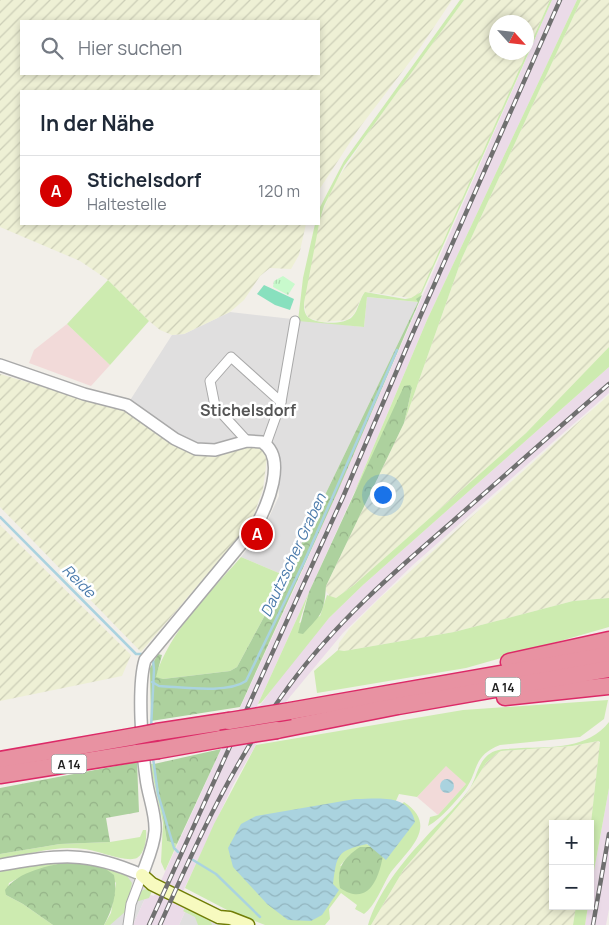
<!DOCTYPE html>
<html lang="de">
<head>
<meta charset="utf-8">
<style>
  :root { --surface:#fff; --page:#f6f6f7; --text:#1f2937; --muted:#747a83; --line:#e0e1e3; --accent:#d40000 }
  body { margin:0; font-family:Manrope,sans-serif; background:var(--page); color:var(--text) }
  .controls { position:absolute; right:15px; bottom:15px; display:grid; overflow:hidden; border-radius:0px; box-shadow:0 2px 8px #0003 }
  .controls button { width:45px; height:45px; display:grid; place-items:center; padding:0; border:0; border-bottom:1px solid var(--line); background:var(--surface); color:var(--text); font:25px sans-serif }
  .compass { position:absolute; left:489px; top:15px; width:45px; height:45px; border-radius:50%; background:var(--surface); box-shadow:0 2px 8px #0003; rotate:117deg }
  .you { position:absolute; left:382px; top:494px; width:18px; height:18px; margin:-12px; border:4px solid #fff; border-radius:50%; background:#1a73e8; box-shadow:0 0 0 8px #1a73e833 }
  .badge { display:grid; place-items:center; width:32px; height:32px; border-radius:50%; background:var(--accent); color:#fff; font-size:16px; font-weight:700 }
  .pin { position:absolute; translate:-50% -50%; border:2px solid #fff; box-shadow:0 1px 5px #0006 }
  .list { margin:0; padding:0; list-style:none }
  h2 { display:flex; justify-content:space-between; align-items:center; height:65px; margin:0; padding:0 20px; font-size:21px }
  h2 small { font-size:16px; font-weight:400; color:var(--muted) }
  .list li { display:grid; grid-template-columns:32px 1fr auto; gap:15px; align-items:center; box-sizing:border-box; height:70px; padding:0 20px; border-top:1px solid var(--line) }
  .list b { display:block; font-size:19px; white-space:nowrap }
  .list p { margin:0; font-size:16px; white-space:nowrap; color:var(--muted) }
  .list em { font-size:16px; font-style:normal; color:var(--muted) }
  .icon { flex:none; width:28px; height:28px; fill:none; stroke:currentColor; stroke-width:2; stroke-linecap:round; stroke-linejoin:round }
  .map { position:relative; flex:none; width:609px; height:925px; overflow:hidden }
  .search { position:absolute; background:var(--surface); box-shadow:0 2px 8px #0003; left:20px; top:20px; width:300px; height:55px; display:flex; align-items:center; gap:12px; box-sizing:border-box; padding:0 18px; border-radius:0px; color:var(--muted); font-size:19px }
  .panel { position:absolute; background:var(--surface); box-shadow:0 2px 8px #0003; left:20px; top:90px; width:300px; height:135px; border-radius:0px }
  .map>svg:first-child { display:block }
</style>
</head>
<body>
<div class="map">
<svg width="609" height="925" viewBox="0 0 609 925">
  <defs>
    <pattern id="farmland-furrows" width="10" height="10" patternUnits="userSpaceOnUse" patternTransform="scale(1.25)"><rect width="10" height="10" fill="#eef0d5"/><path d="M-1 1l2-2M0 10L10 0M9 11l2-2" fill="none" stroke="#ccceb7"/></pattern>
    <pattern id="forest-crowns" width="20" height="18" patternUnits="userSpaceOnUse" patternTransform="scale(1.25)"><rect width="20" height="18" fill="#add19e"/><path d="M2 6a3 3 0 1 1 6 0M12 15a3 3 0 1 1 6 0" fill="none" stroke="#95b388"/></pattern>
    <pattern id="park-tufts" width="24" height="20" patternUnits="userSpaceOnUse" patternTransform="scale(1.25)"><rect width="24" height="20" fill="#c8facc"/><path d="M3 7l-1-3M5 7V3M7 7l1-3M15 17l-1-3M17 17v-4M19 17l1-3" fill="none" stroke="#acd6af"/></pattern>
    <pattern id="water-waves" width="16" height="10" patternUnits="userSpaceOnUse" patternTransform="scale(1.25)"><rect width="16" height="10" fill="#aad3df"/><path d="M0 5q4-4 8 0t8 0" fill="none" stroke="#92b5bf"/></pattern>
  </defs>
  <rect width="100%" height="100%" fill="#f2efe9"/>
  <g fill="#e0dfdf">
    <polygon points="367,297 418,302 286,576 241,557 265,526 279,496 277,461 273,446 247,441 196,449 127,405 172,335 184,334 230,312 364,327"/>
    <polygon points="127,876 231,925 179,925 188,905 153,889 147,894 133,925 108,925 124,907"/>
  </g>
  <g fill="#f2dad9">
    <polygon points="67,324 110,365 91,386 29,363 34,350"/>
    <polygon points="446,765 466,784 438,815 417,797"/>
  </g>
  <g fill="#ebdbe8">
    <polygon points="552,0 577,0 427,320 354,493 253,715 293,660 329,618 363,585 609,367 609,393 414,564 343,633 289,698 256,745 234,783 179,900 188,905 179,925 133,925 147,894 154,896 297,583"/>
    <polygon points="609,788 609,909 606,925 585,925 588,906 590,906 590,893"/>
  </g>
  <g fill="url(#farmland-furrows)" fill-rule="evenodd">
    <path d="M0,0H452L418,51L360,127L319,190V91H21V224H306L299,255L291,269L270,268L260,276L244,300L230,312L184,334L172,335L160,330L149,321L108,280L80,261L0,227ZM21,21H319V74H21Z"/>
    <path d="M464,0H550L424,287L417,295L411,298L368,292L363,294L354,314L347,320L322,322L309,318L306,314L304,303L309,267L318,224L333,186L372,127ZM496,22H526V52H496Z"/>
    <polygon points="581,0 609,0 609,347 526,433 354,585 336,598 331,598 326,591 326,586 404,423 462,258"/>
    <polygon points="0,374 125,411 168,441 207,456 244,447 255,446 264,451 267,458 263,489 251,523 141,652 0,507"/>
    <polygon points="609,395 609,598 573,601 454,632 344,651 338,650 339,643 350,628 380,598"/>
    <polygon points="0,525 131,655 122,676 0,701"/>
    <polygon points="598,741 600,744 590,832 590,824 553,824 553,906 576,906 573,925 371,925 404,869 460,804 486,763 496,754 501,751 573,746"/>
  </g>
  <g fill="#cdebb0">
    <polygon points="460,0 464,0 344,166 324,206 319,223 319,209 344,161"/>
    <path d="M550,0H552L418,302L367,297L364,327L298,321L303,278L315,224H319L304,303C304,308 304,314 309,318C318,324 344,325 352,317C359,310 359,299 365,292L405,299L411,298L421,292Z"/>
    <polygon points="577,0 581,0 462,258 404,423 412,388 354,493 427,320"/>
    <polygon points="108,280 149,321 110,365 67,324"/>
    <polygon points="609,347 609,367 363,585 329,618 261,703 258,704 309,592 299,623 320,616 327,595 336,598 354,585 526,433"/>
    <path d="M241,557L286,576L237,667L230,671L163,679L155,678C170,630 209,594 241,557Z"/>
    <polygon points="609,598 609,627 466,668 317,693 314,671 338,650 344,651 454,632 573,601"/>
    <path d="M608,700L604,719L580,737L500,745C472,756 479,771 465,790C455,802 442,818 428,826L430,817L438,815L466,784L446,766L417,797L399,794L395,803L257,819L332,875C335,855 351,834 373,847C357,848 350,853 340,866L383,855L402,804L404,802C441,827 406,851 389,875C382,887 375,906 364,914L355,909L357,905L341,893L329,909L330,919L325,925H265L229,911L185,888L214,824L256,745L463,710Z"/>
    <path d="M609,722V788L590,893V832L600,742L598,741L572,746L501,751L496,754L486,763L460,804L404,869L371,925H368C377,894 402,862 424,839C438,823 455,809 468,791C478,778 477,758 495,751C503,748 512,749 521,748C552,747 588,749 609,722Z"/>
    <polygon points="150,764 154,764 167,841 177,844 165,871 161,862 163,823"/>
    <path d="M143,830H146C147,838 145,853 137,858C126,863 97,850 84,849C57,845 27,855 0,859V854L60,844L110,842L140,837Z"/>
    <path d="M71,861C48,866 29,872 9,883L6,895L23,904L53,925H0V870L38,863Z"/>
    <polygon points="103,867 127,876 132,883 126,911 110,925 104,925 111,913 116,883"/>
    <polygon points="149,888 153,889 149,898 135,902 140,891"/>
    <polygon points="188,905 208,915 212,925 198,925 195,917 183,911"/>
    <polygon points="576,906 588,906 585,925 573,925"/>
  </g>
  <g fill="url(#forest-crowns)">
    <polygon points="422,295 337,493 240,707 151,721 150,668 158,654 162,655 156,677 163,679 230,671 237,667 286,576 418,302 416,299"/>
    <path d="M410,385L412,388L404,423L326,586C324,613 322,614 303,634L298,633L309,592L404,386Z"/>
    <polygon points="221,749 177,844 167,841 154,764"/>
    <polygon points="137,762 139,812 106,818 110,842 60,844 0,854 0,788"/>
    <path d="M360,847H373L383,855C379,879 368,907 340,888C336,869 343,858 360,847Z"/>
    <path d="M71,861L103,867L114,875C118,893 112,910 104,925H53L23,904L6,895L5,890C18,871 49,866 71,861Z"/>
  </g>
  <polygon fill="url(#park-tufts)" points="283,276 295,284 288,295 273,287 274,281"/>
  <polygon fill="#88e0be" points="264,285 294,299 290,310 275,305 257,294"/>
  <g fill="url(#water-waves)">
    <circle cx="447" cy="786" r="7"/>
    <path d="M355,799C379,799 409,793 415,822L386,860L367,844C336,851 337,855 333,884L339,890L322,915L311,921L288,920L267,904L233,867L228,848L241,824L256,816Z"/>
  </g>
  <g fill="none" stroke-linecap="round" stroke-linejoin="round">
    <g stroke="#aad3df" stroke-width="2.5">
      <polyline points="0,517 136,654 144,654"/>
      <path d="M152,682L159,686C182,687 227,694 246,681L304,562L397,350"/>
      <polyline points="151,728 154,670 153,660"/>
      <polyline points="153,758 158,794 174,848 178,852"/>
      <polyline points="193,860 216,874 260,917"/>
    </g>
    <g stroke="#a9a9a9" stroke-width="11">
      <g id="minor">
        <polyline points="247,441 215,406 210,381 231,357 281,402"/>
        <polyline points="266,444 281,402 295,321"/>
        <polyline points="128,925 131,904 142,875"/>
      </g>
    </g>
    <g stroke="#a9a9a9" stroke-width="14">
      <path id="tertiary" d="M0,365L84,394L127,405L175,439L196,449L215,450L247,441L262,442C288,458 267,506 256,526L145,660C137,686 142,750 146,778C148,796 156,813 155,831C154,846 147,861 142,875C86,850 58,855 0,865"/>
    </g>
    <g stroke="#707d05" stroke-width="15">
      <polyline id="secondary" points="142,875 152,884 219,917 230,918 248,925"/>
    </g>
    <g stroke="#dc2a67" stroke-width="19">
      <g id="motorway">
        <polyline points="509,662 609,640"/>
        <polyline points="505,697 609,686"/>
        <polyline points="290,711 609,655"/>
        <polyline points="277,730 398,706 609,669"/>
        <polyline points="157,732 229,721"/>
        <polyline points="159,750 221,739"/>
        <polyline points="0,760 136,736"/>
        <polyline points="0,775 137,753"/>
      </g>
    </g>
    <use href="#minor" stroke="#fff" stroke-width="9"/>
    <use href="#tertiary" stroke="#fff" stroke-width="11"/>
    <use href="#secondary" stroke="#f7fabf" stroke-width="12"/>
    <use href="#motorway" stroke="#e892a2" stroke-width="16"/>
    <g stroke="#707070" stroke-width="4.5">
      <g id="rail">
        <polyline points="149,925 343,497 412,335 560,0"/>
        <path d="M160,925C197,841 234,760 289,686C335,623 394,572 453,521C505,475 557,429 609,384"/>
        <polyline points="593,925 609,834"/>
      </g>
    </g>
    <use href="#rail" stroke="#fff" stroke-width="2.5" stroke-dasharray="8" stroke-linecap="butt"/>
    <g stroke="#dc2a67" stroke-width="19" stroke-linecap="butt">
      <g id="motorway-bridge">
        <polyline points="229,721 290,711"/>
        <polyline points="136,736 157,732"/>
        <polyline points="221,739 277,730"/>
        <polyline points="137,753 159,750"/>
      </g>
    </g>
    <use href="#motorway-bridge" stroke="#e892a2" stroke-width="16"/>
  </g>
  <g text-anchor="middle" dominant-baseline="central" stroke-width="5" stroke-linejoin="round" paint-order="stroke">
    <g fill="#fff" stroke="#646464" stroke-width="1">
      <rect x="485.5" y="677.5" width="35" height="19" rx="4"/>
      <rect x="51.5" y="754.5" width="35" height="19" rx="4"/>
    </g>
    <g font-size="12" font-weight="bold" fill="#222">
      <text x="503" y="687">A 14</text>
      <text x="69" y="764">A 14</text>
    </g>
    <g font-size="15" font-style="italic" fill="#4a7aab" stroke="#fff">
      <text transform="translate(293 555) rotate(-65)">Dautzscher Graben</text>
      <text transform="translate(79 581) rotate(45)">Reide</text>
    </g>
    <g font-size="16" font-weight="bold" fill="#555" stroke="#fff">
      <text x="248" y="410">Stichelsdorf</text>
    </g>
  </g>
</svg>
<div class="controls">
<button>+</button>
<button>−</button>
</div>
<svg class="compass" viewBox="-18 -18 36 36"><path d="M0-13l5 13h-10z" fill="#e53935"/><path d="M0 13l5-13h-10z" fill="#747a83"/></svg>
<div class="you"></div>
<div class="pin badge" style="left:257px;top:534px">A</div>
<div class="search"><svg class="icon" aria-label="search" viewBox="0 0 24 24"><circle cx="10" cy="10" r="6"/><path d="M15 15l6 6"/></svg>Hier suchen</div>
<section class="panel">
<h2>In der Nähe<small></small></h2>
<ul class="list">
<li><span class="badge">A</span><div><b>Stichelsdorf</b><p>Haltestelle</p></div><em>120 m</em></li>
</ul>
</section>
</div>
</body>
</html>
